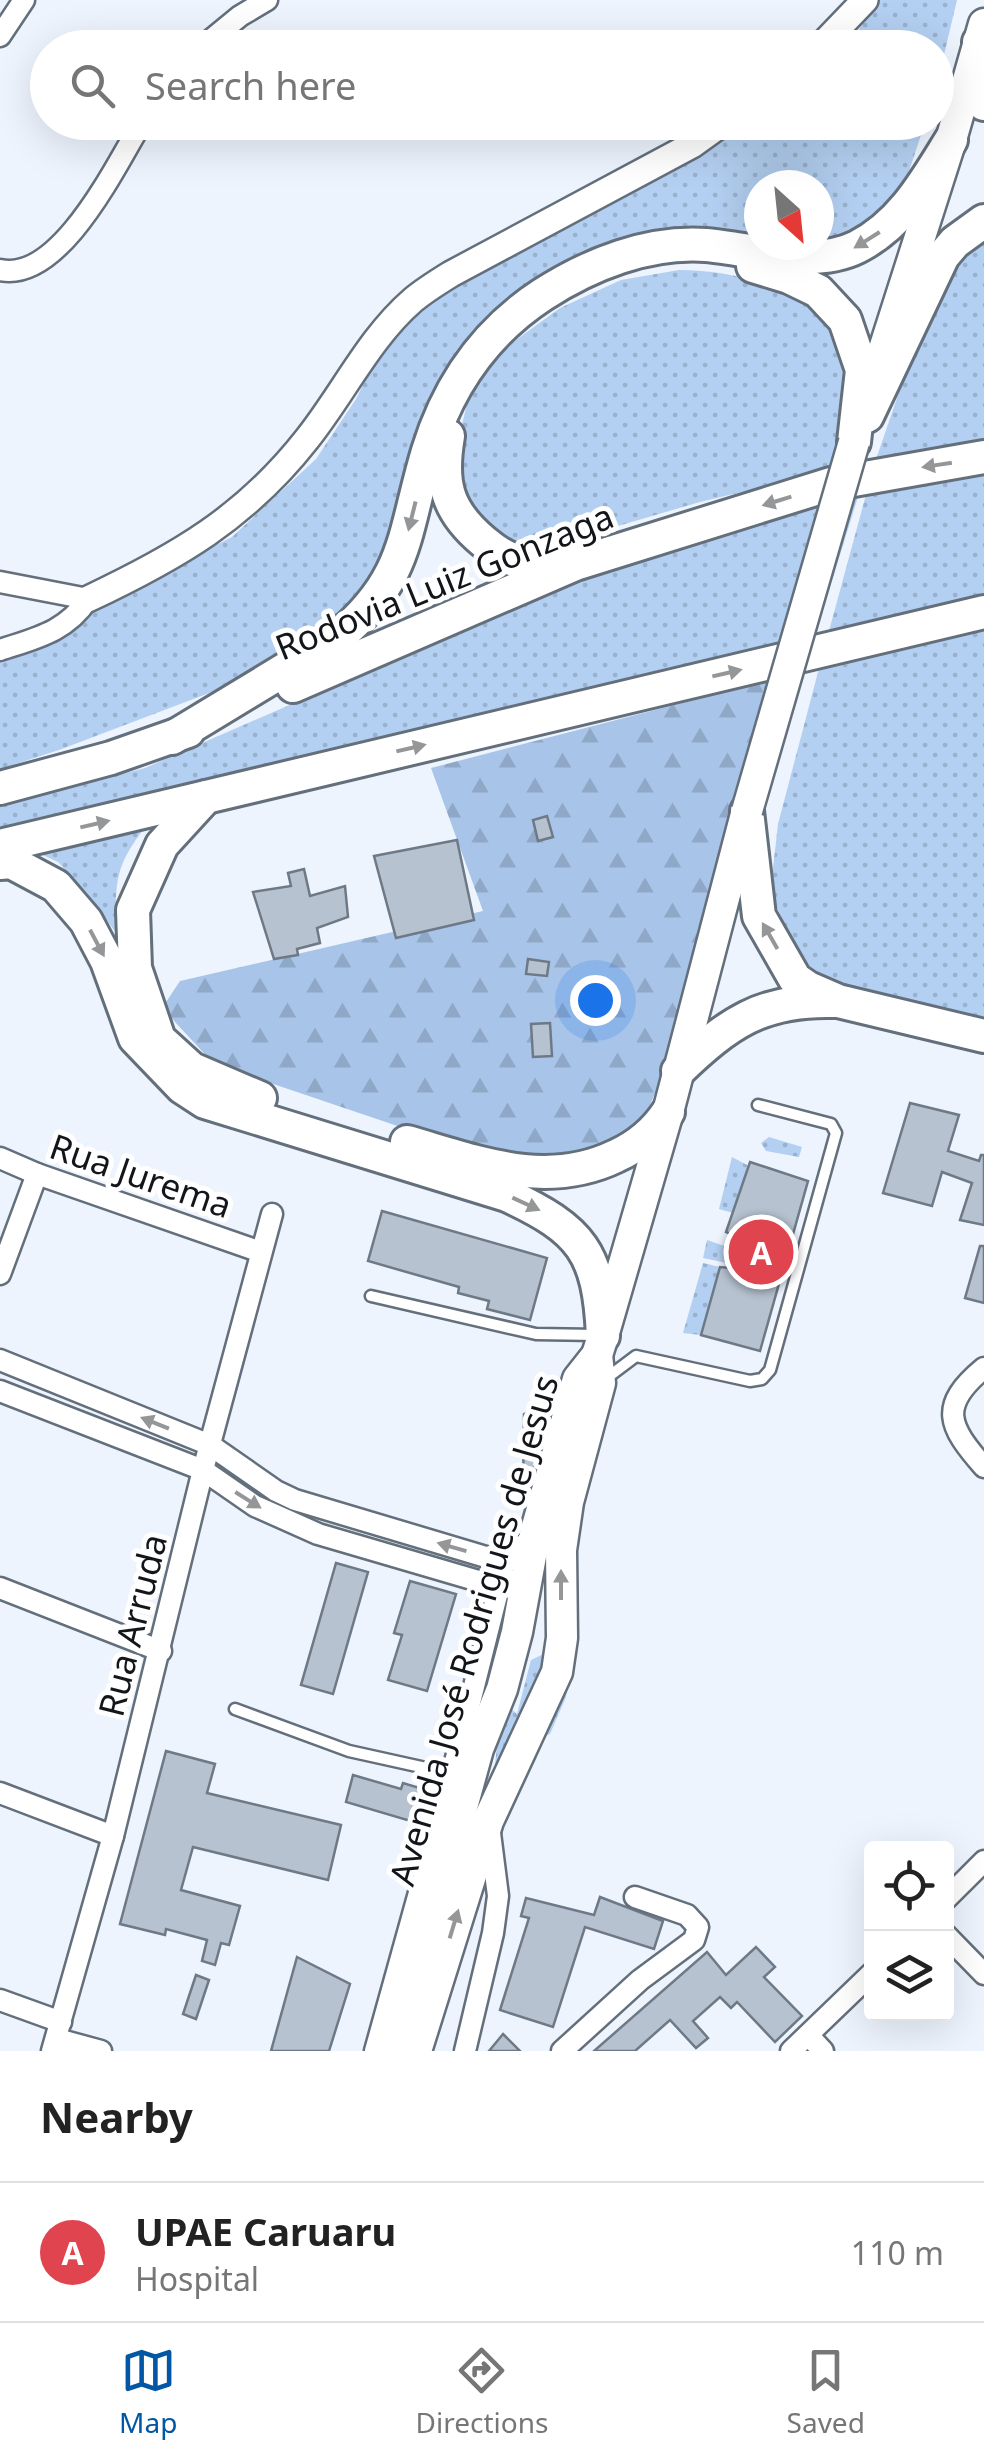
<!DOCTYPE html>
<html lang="en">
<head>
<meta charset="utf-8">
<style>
  :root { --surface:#fff; --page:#f2f2f2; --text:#222; --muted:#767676; --line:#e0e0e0; --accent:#0257a5 }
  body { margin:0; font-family:"Noto Sans",sans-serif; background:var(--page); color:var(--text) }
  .controls { position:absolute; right:30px; bottom:30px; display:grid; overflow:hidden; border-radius:10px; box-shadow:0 10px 40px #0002 }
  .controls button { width:90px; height:90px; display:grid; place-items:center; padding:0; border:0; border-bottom:2px solid var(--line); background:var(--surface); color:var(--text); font:50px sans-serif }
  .compass { position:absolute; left:744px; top:170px; width:90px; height:90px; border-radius:50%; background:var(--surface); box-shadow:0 10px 40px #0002; rotate:153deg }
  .you { position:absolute; left:595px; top:1000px; width:35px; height:35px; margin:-25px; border:8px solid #fff; border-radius:50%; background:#1a73e8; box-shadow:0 0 0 15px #1a73e833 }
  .badge { display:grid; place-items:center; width:65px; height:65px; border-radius:50%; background:var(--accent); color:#fff; font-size:32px; font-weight:700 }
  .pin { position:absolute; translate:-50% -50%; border:5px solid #fff; box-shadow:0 2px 10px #0006 }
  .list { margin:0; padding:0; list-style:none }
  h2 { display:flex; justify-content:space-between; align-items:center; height:130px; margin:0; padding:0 40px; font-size:42px }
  h2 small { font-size:32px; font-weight:400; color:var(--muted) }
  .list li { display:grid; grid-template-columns:65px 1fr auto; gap:30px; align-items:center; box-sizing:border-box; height:140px; padding:0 40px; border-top:2px solid var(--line) }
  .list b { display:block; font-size:38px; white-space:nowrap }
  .list p { margin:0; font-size:32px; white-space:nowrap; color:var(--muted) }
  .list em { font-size:32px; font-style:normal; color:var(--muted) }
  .icon { flex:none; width:55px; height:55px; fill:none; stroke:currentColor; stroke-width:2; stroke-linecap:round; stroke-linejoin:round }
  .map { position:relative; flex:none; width:984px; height:2051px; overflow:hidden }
  .search { position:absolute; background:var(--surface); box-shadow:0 10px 40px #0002; left:30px; right:30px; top:30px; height:110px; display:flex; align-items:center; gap:25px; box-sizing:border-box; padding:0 35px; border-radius:55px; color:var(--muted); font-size:38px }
  .sheet { height:270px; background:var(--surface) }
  nav { display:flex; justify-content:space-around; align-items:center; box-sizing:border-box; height:140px; border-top:2px solid var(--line); background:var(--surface); font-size:28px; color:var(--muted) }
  nav a { display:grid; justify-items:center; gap:5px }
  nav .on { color:var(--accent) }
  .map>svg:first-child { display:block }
</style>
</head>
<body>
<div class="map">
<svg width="984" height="2051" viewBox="0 0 984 2051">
  <defs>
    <pattern id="grass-dots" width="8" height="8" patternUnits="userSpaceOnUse" patternTransform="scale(2.5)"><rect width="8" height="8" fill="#b3cff1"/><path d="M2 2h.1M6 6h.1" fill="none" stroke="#99b1ce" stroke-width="1.8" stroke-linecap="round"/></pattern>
    <pattern id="forest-firs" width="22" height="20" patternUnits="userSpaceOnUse" patternTransform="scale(2.5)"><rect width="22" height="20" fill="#a8c5e9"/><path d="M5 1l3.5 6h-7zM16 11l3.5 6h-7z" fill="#90a8c7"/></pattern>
  </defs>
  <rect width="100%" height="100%" fill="#edf4fd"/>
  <g fill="url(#grass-dots)">
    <polygon points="877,0 957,0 937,84 936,48 841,48 858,31"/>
    <polygon points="747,123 925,123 901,195 878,225 819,245 819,185 759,185 759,242 641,238 480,332 380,579 349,617 267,671 59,750 0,769 0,656 232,537 316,459 356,399 379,353 411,317 452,282 696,157"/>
    <polygon points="984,225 984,453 872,471 933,293"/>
    <path d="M679,270C728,270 770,284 817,299L855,369L837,459L831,471L700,502L553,545H526L503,538L480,520L458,491L459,438L468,399L489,366L505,348L560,308L621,280Z"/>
    <polygon points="984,471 984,597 826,642 870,480"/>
    <polygon points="862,484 812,645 0,839 0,805 145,768 624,559"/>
    <polygon points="984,622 984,1027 830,985 806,966 792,944 776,905 772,877 778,824 822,657"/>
    <path d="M153,817C116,864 115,874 116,933L87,893L58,862L21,845Z"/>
    <polygon points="769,1137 802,1147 799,1157 766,1151 761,1143"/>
    <polygon points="732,1157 749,1166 733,1213 719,1209"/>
    <polygon points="707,1240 730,1248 727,1263 703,1258"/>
    <polygon points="703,1263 720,1267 701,1335 683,1333"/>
    <polygon points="552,1650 571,1664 566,1697 550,1734 538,1739 536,1759 465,1890 492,1799 502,1689 508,1706 517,1714 531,1660"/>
  </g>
  <polygon fill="url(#forest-firs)" points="771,680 661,1079 644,1119 591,1160 504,1162 214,1064 162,1008 180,981 483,911 431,768"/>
  <g fill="#b6c2d0" stroke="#6e7987" stroke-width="2.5">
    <polygon points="547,816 553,837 538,841 533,820"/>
    <polygon points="457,840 474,920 396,938 374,856"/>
    <polygon points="304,869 310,896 345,886 348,917 317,928 320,943 297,949 298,955 274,959 253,892 291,886 288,873"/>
    <polygon points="528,959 549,962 547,976 526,974"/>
    <polygon points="550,1023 552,1056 533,1057 531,1024"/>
    <polygon points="910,1103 959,1115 948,1151 979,1161 981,1155 984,1155 984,1225 960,1220 972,1183 942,1172 932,1206 883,1193"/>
    <polygon points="750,1162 808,1181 760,1351 701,1335 720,1267 730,1268 738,1237 726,1232"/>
    <polygon points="382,1211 547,1258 530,1320 487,1309 489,1301 458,1293 459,1287 368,1261"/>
    <polygon points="980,1246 984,1246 984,1303 965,1298"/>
    <polygon points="550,1403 548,1418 524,1502 520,1501 523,1492 524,1414"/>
    <polygon points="336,1563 368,1572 333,1694 301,1685"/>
    <polygon points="410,1581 456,1594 427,1691 388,1680 402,1635 394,1633"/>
    <polygon points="166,1751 215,1764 207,1793 341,1825 328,1880 193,1847 181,1890 240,1906 229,1945 221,1943 215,1965 202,1961 207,1940 166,1929 165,1935 120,1924"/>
    <polygon points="353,1775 401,1789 403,1783 433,1792 424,1825 346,1802"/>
    <polygon points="600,1897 663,1921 654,1949 585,1927 553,2027 500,2010 529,1918 521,1916 526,1898 594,1915"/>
    <polygon points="756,1947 775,1967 764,1977 802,2016 775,2042 737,2002 731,2008 720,1997 693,2021 708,2038 696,2048 670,2020 635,2051 594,2051 707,1952 726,1975"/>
    <polygon points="297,1957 350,1984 329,2051 271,2051"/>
    <polygon points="196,1975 209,1980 196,2019 183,2014"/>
    <polygon points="503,2034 520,2051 489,2051"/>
  </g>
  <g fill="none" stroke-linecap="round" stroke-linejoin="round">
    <g stroke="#646f7c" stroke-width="15">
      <g id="service">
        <polyline points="371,1296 536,1334 596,1335"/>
        <polyline points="604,1380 636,1356 750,1381 762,1379 770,1370 836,1133 831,1124 758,1105"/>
        <polyline points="235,1709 349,1751 453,1774"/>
      </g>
    </g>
    <g stroke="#646f7c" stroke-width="25">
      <g id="minor">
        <polyline points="0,36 24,0"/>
        <polyline points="201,48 240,16 267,0"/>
        <path d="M0,270C60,283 116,165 142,122"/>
        <path d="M0,582L88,599C66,632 36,638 0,650"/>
        <polyline points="0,1158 37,1174 261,1252"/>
        <polyline points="0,1274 37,1174"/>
        <polyline points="0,1360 210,1445 276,1491 295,1500 506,1563 534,1535"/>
        <path d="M984,1368C938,1406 948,1426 984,1467"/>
        <polyline points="0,1391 203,1470 255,1506 318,1534 499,1587 529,1574"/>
        <polyline points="0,1588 161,1651"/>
        <polyline points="0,1793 113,1836"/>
        <polyline points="946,1899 984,1861"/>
        <polyline points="946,1935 984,1974"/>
        <polyline points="0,2000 61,2022"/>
        <polyline points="809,2036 823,2051"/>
        <polyline points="57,2039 101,2051"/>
        <polyline points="52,2051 113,1836 203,1470 272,1214"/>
        <polyline points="375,2051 452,1774 502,1575"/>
        <polyline points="465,2051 493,1933 498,1896 490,1833"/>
        <polyline points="562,2051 640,1980 694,1940 698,1927 687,1915 635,1897"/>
        <polyline points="791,2051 872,1973"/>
      </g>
    </g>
    <g stroke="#646f7c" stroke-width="30">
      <g id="tertiary">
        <polyline points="819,48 865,0"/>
        <path d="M88,599C177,557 245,518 307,439C343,394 369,338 413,300C425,290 438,282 451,274L692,145L724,122"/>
      </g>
    </g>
    <g stroke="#646f7c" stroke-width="35">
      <g id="primary">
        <polyline points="879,365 951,140 984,24"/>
        <polyline points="395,2051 478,1749 502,1689 517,1632 535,1534 578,1379 597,1355 603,1336 668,1112 746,814"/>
        <polyline points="416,2051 488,1821 557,1672 562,1638 561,1550 568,1502 600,1383 597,1355"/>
      </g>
    </g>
    <g stroke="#646f7c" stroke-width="38">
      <g id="trunk">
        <polyline points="979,42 984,104"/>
        <polyline points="753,266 789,277 818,291 845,320 862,370 854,442"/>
        <polyline points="867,416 943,256 955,242 984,221"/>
        <path d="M448,436C440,482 446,510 483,541C494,550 503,557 517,561C531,565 549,564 564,564"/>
        <polyline points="293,686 575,564 831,484 984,457"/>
        <path d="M172,738L337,638C409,578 403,534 428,451C448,386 484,333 542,295C590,264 648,241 706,245C753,249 813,269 857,247C902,224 925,182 951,140"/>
        <polyline points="0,788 111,758 188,731"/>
        <polyline points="206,797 162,845 133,910 135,968 159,1039 192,1069 260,1098"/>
        <polyline points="747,811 759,916 795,979 808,988 838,1001 984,1036"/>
        <polyline points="0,846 984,612"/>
        <path d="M0,863L11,862L56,886L86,921L107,961L135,1038L182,1087L205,1102L507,1195C582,1230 599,1252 603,1336"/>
        <path d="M678,1071C728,1023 762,999 834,1001"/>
        <path d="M407,1142C477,1162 546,1190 616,1156C638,1146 655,1132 668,1112"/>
      </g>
    </g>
    <use href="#service" stroke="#fff" stroke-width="10"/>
    <use href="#minor" stroke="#fff" stroke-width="20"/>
    <use href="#tertiary" stroke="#fff" stroke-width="25"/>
    <use href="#primary" stroke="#fff" stroke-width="30"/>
    <use href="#trunk" stroke="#fff" stroke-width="32"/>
    <g stroke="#646f7c" stroke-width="35" stroke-linecap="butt">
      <polyline id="primary-bridge" points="747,811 854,442"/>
    </g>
    <use href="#primary-bridge" stroke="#fff" stroke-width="30"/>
  </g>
  <defs><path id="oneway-solid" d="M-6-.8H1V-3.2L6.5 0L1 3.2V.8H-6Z" transform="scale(2.5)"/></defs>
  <g fill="#949698">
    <use href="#oneway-solid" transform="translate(867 240) rotate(148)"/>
    <use href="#oneway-solid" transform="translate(937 465) rotate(171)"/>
    <use href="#oneway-solid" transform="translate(777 501) rotate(163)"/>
    <use href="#oneway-solid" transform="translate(412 516) rotate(104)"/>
    <use href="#oneway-solid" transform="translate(727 673) rotate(-13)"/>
    <use href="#oneway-solid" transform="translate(411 748) rotate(-13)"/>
    <use href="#oneway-solid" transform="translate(95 824) rotate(-13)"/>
    <use href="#oneway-solid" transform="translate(770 936) rotate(-120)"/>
    <use href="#oneway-solid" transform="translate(97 943) rotate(62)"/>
    <use href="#oneway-solid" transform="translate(526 1204) rotate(25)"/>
    <use href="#oneway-solid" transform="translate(155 1423) rotate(-158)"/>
    <use href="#oneway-solid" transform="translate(248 1500) rotate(32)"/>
    <use href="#oneway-solid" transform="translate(452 1547) rotate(-164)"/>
    <use href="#oneway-solid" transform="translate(561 1585) rotate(-90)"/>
    <use href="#oneway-solid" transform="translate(454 1924) rotate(-73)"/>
  </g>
  <g text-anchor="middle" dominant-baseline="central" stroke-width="10" stroke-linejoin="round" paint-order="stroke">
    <g font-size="35" fill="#12161b" stroke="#fff">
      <text transform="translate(444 581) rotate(-22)">Rodovia Luiz Gonzaga</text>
      <text transform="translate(141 1175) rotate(19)">Rua Jurema</text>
      <text transform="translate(132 1625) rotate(-76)">Rua Arruda</text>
      <text transform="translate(473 1630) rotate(-74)">Avenida José Rodrigues de Jesus</text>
    </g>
  </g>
</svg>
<div class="controls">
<button><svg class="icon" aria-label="locate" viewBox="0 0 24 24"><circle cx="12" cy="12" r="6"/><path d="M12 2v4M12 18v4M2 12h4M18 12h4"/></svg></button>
<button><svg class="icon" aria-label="layers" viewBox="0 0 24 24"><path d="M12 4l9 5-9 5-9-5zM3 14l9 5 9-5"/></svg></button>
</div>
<svg class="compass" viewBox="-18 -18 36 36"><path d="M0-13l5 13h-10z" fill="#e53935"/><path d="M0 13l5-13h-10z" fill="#767676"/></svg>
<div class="you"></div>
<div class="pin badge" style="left:761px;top:1252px;background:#e0444e">A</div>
<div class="search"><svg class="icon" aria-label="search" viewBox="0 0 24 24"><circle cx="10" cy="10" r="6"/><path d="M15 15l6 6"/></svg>Search here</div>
</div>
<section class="sheet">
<h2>Nearby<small></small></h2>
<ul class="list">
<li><span class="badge" style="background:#e0444e">A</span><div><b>UPAE Caruaru</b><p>Hospital</p></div><em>110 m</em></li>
</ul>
</section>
<nav>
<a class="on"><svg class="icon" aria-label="map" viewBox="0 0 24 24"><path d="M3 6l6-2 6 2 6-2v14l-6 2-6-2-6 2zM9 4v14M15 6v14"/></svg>Map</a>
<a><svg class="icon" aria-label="directions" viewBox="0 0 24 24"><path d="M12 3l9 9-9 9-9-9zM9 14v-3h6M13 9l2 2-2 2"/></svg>Directions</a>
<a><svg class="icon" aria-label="saved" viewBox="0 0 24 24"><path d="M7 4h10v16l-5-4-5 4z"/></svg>Saved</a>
</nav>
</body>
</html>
